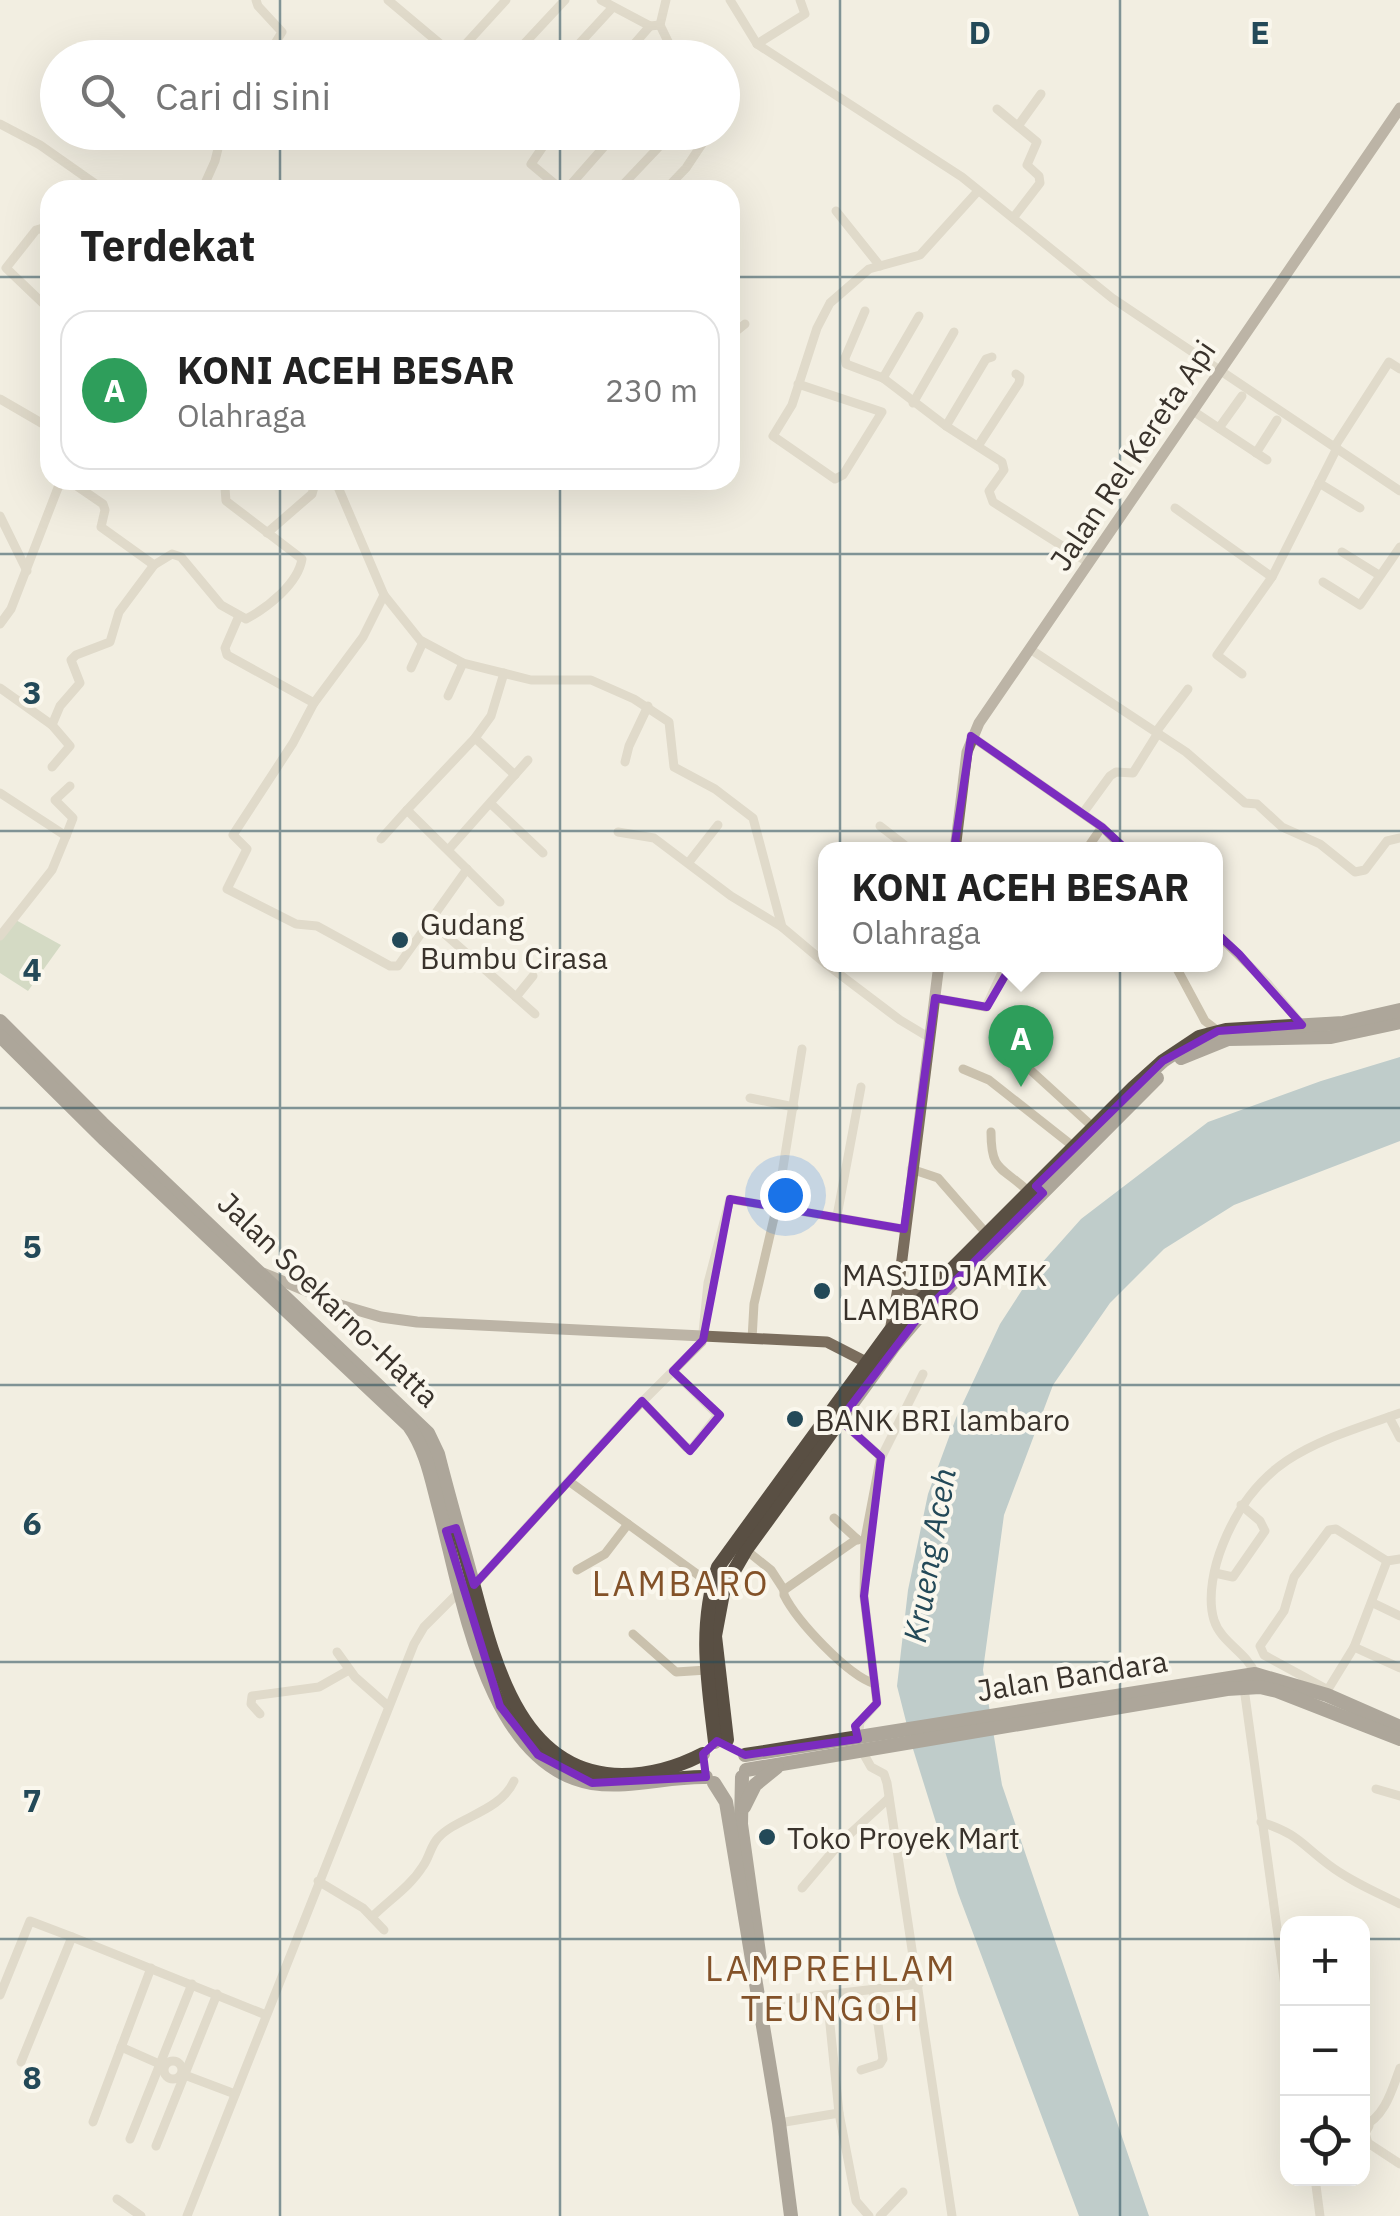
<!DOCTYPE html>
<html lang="id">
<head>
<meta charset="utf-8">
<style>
  :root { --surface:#fff; --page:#f6f6f6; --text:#222; --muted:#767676; --line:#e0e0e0; --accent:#0b8043 }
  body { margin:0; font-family:"IBM Plex Sans",sans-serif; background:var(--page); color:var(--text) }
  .controls { position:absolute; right:30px; bottom:30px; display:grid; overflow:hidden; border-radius:20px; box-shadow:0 10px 40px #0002 }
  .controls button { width:90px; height:90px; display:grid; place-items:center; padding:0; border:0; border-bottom:2px solid var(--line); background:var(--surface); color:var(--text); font:50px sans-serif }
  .you { position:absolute; left:785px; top:1195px; width:35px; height:35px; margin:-25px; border:8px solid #fff; border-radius:50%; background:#1a73e8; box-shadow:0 0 0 15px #1a73e833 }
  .badge { display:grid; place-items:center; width:65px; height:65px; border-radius:50%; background:var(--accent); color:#fff; font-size:32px; font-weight:700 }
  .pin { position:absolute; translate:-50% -82px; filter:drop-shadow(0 2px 5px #0008) }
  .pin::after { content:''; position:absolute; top:52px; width:35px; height:30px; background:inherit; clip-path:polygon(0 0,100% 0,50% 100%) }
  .popup { position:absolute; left:818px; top:842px; width:405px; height:130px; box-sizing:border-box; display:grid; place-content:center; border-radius:20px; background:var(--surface); filter:drop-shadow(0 2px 8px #0005); font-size:32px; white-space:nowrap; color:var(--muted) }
  .popup b { font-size:38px; color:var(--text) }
  .popup::after { content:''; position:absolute; left:50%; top:100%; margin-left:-20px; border:20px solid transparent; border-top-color:var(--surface) }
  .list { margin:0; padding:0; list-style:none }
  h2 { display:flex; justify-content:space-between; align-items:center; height:130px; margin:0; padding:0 40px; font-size:42px }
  h2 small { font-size:32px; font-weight:400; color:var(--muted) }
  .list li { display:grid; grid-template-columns:65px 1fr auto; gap:30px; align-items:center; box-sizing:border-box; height:160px; margin:0 20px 20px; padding:0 20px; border:2px solid var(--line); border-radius:30px }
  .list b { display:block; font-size:38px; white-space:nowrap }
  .list p { margin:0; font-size:32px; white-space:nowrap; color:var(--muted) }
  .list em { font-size:32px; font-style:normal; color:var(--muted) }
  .icon { flex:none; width:55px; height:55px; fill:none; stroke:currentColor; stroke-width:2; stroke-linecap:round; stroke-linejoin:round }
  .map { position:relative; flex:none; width:1400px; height:2216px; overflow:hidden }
  .search { position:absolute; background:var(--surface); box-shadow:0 10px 40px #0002; left:40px; top:40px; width:700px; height:110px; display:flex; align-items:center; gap:25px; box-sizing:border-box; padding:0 35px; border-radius:55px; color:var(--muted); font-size:38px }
  .panel { position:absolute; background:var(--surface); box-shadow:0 10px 40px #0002; left:40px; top:180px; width:700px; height:310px; border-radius:30px }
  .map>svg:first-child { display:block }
</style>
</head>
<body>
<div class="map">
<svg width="1400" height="2216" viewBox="0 0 1400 2216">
  <rect width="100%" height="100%" fill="#f2eee1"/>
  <polygon fill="#afc1a1" points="14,919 61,945 28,991 0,973 0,936"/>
  <polygon fill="#81a2ae" points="1400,1057 1400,1141 1234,1205 1164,1249 1110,1303 1053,1385 1004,1515 983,1670 1002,1785 1149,2216 1079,2216 958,1893 913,1749 897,1686 908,1590 928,1494 956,1418 1000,1324 1033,1273 1081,1219 1208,1122 1321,1081"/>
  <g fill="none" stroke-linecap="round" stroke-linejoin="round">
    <g stroke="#cac1ad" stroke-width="9">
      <polyline points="256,0 258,6 282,32 266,58"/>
      <polyline points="388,0 457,58"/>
      <polyline points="601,0 650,26 660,25"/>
      <polyline points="666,0 660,25 676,58"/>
      <polyline points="730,0 757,44 962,177 1112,298 1400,491"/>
      <polyline points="757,44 805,14 800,0"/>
      <polyline points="453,58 506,0"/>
      <polyline points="511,58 565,0"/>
      <polyline points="566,58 613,7"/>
      <polyline points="622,58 650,26"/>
      <polyline points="997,109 1037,142 1027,165 1039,176 1040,183 1013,218"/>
      <polyline points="0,124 40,145 104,190"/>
      <polyline points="1018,126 1041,94"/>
      <polyline points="473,132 482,139 493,132"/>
      <polyline points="551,135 531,164 562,190"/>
      <polyline points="202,190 215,161 222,132"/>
      <polyline points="566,190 617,132"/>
      <polyline points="618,190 673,132"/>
      <polyline points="665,190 686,168 710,132"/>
      <polyline points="836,211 880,266"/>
      <polyline points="50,226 36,230 6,268 50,310"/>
      <polyline points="865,311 845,358 846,364 883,378 946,426 1002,462 1004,470 989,491 993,502 1089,563"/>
      <polyline points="730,336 745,324"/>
      <polyline points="883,378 919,316"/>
      <polyline points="798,384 882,412 843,475 835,479 773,436 792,405 817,328 830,303 869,269 920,255 978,191"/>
      <polyline points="0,399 50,428"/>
      <polyline points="913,403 954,332"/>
      <polyline points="1193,411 1267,460"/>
      <polyline points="946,426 986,359 992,357"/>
      <polyline points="1219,428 1242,396"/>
      <polyline points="978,446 1019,383 1020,377 1016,374"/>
      <polyline points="1335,446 1389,362 1400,369"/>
      <polyline points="1256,453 1277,420"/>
      <path d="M68,480L103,504L105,510L101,527L154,565L172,554L181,557L221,605L246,619C267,608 298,584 302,559L226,501L225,488L219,480"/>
      <polyline points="335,480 384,595 420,640 463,663 531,680 591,680 634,699 669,722 674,767 715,789 753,818 782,927 826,964"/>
      <polyline points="1319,483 1360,508"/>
      <polyline points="1175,508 1272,577"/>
      <polyline points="0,516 27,571"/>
      <polyline points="267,533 312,494 314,487 312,480"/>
      <polyline points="1342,552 1379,575"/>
      <polyline points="1323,582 1360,605 1400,547"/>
      <polyline points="238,618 225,648 227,655 314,703 363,637 384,595"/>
      <polyline points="0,624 11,609 61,480"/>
      <polyline points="1030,649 1186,752 1245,803 1257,804 1282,827 1320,844 1355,872 1365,870 1387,841 1400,838"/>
      <polyline points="411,668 423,642"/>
      <polyline points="1242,674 1217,655 1272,577 1337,448"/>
      <polyline points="0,688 52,725"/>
      <polyline points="448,696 463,663"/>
      <polyline points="314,703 293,743 233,835 247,849 227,889 296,924 317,926 390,966 398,966 467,869"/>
      <polyline points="1156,732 1188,689"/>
      <polyline points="971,736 1102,827 1125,850"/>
      <polyline points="475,738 515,775"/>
      <polyline points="625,762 629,746 648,706"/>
      <polyline points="52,767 70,746 52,725 60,706 80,683 71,660 76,655 110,642 119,612 154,565"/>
      <polyline points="0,793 66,836 52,870 0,936"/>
      <polyline points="491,804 543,853"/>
      <polyline points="1083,813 1110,776 1116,772 1133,773 1158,733"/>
      <polyline points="880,826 911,850"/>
      <polyline points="618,832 654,838 731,896 782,927"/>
      <polyline points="66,836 73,818 55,800 70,786"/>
      <polyline points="381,839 407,810"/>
      <polyline points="449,849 528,760"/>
      <polyline points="1086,850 1102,827"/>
      <polyline points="689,862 718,825"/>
      <polyline points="500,902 407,810 475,738 491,716 504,673"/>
      <polyline points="430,921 535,1014"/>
      <polyline points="1216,933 1267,983 1302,1025"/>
      <polyline points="826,964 900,1020 930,1038"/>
      <polyline points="1175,965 1205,1021 1218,1031"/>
      <polyline points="516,997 533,976"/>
      <polyline points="935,998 986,1007 1006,964"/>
      <polyline points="1033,1036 1024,1052 1026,1066 1094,1128"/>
      <polyline points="963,1069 989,1080 1074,1147"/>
      <polyline points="750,1098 794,1107"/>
      <path d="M991,1132C991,1173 1002,1166 1029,1192"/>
      <polyline points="911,1169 938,1178 986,1233"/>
      <polyline points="837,1216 861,1087"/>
      <polyline points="752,1339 754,1304 777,1205 802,1049"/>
      <polyline points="642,1401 687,1448 693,1447 718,1415 673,1371"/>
      <polyline points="1389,1417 1400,1438"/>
      <polyline points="840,1420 881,1457"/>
      <polyline points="570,1482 712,1585"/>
      <polyline points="834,1518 858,1540"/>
      <path d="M857,1539L784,1590V1595C797,1621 847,1675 875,1684"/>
      <polyline points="746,1550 771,1570 784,1590"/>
      <polyline points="577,1570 605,1554 628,1524"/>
      <polyline points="1215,1573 1233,1577 1265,1531 1260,1521 1241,1505"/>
      <polyline points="474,1585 625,1419 702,1342 708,1283 730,1199 904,1229"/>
      <polyline points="1373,1603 1400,1616"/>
      <polyline points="633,1634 676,1672 707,1670"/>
      <polyline points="1354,1647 1387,1561 1400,1559"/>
      <polyline points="337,1652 355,1677 388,1706"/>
      <path d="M1255,1674C1247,1652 1221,1643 1214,1620C1207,1597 1214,1566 1223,1544C1258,1456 1317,1442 1400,1413"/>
      <polyline points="1244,1688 1288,2008"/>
      <polyline points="1328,1690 1264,1655 1260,1646 1284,1611 1294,1577 1329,1530 1336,1529 1387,1561"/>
      <polyline points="1327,1691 1354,1647 1400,1668"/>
      <polyline points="260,1714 251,1704 252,1696 319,1687 349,1670"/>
      <polyline points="858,1739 860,1722 877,1703 864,1596 865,1539 880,1460 923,1374"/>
      <polyline points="862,1751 871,1767 884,1774 887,1783 952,2216"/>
      <polyline points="1376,1789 1400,1796"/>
      <path d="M1261,1822C1298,1834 1300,1843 1329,1865C1350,1881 1376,1892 1400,1904"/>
      <polyline points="318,1881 363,1908 384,1930"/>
      <polyline points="802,1888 840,1843 889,1798"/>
      <path d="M372,1917C389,1900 410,1887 423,1866C429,1858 431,1845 438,1838C457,1817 500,1812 514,1781"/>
      <polyline points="0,1995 30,1921 72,1937"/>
      <polyline points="827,1995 839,2113"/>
      <polyline points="764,2002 919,1984"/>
      <polyline points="121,2047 164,2066"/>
      <circle cx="173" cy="2070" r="9"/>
      <polyline points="21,2062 72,1937 266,2015"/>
      <polyline points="861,2070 880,2064 883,2059 873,1989"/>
      <polyline points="182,2074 235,2094"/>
      <polyline points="93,2122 151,1968"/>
      <polyline points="779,2123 839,2113 856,2201 869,2216"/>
      <polyline points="1369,2126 1365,2133 1368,2143 1400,2164"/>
      <path d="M1362,2127C1385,2117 1392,2090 1400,2068"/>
      <polyline points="130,2139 192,1984"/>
      <polyline points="156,2146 217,1994"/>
      <polyline points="1315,2178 1320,2216"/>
      <polyline points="117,2199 141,2216"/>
      <polyline points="187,2216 414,1644 424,1627 461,1590"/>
      <polyline points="880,2216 903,2192"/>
    </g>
    <g stroke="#7a6d5d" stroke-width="11">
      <polyline points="955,850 967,752 979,723 1400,108"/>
      <polyline points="263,1273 340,1305 381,1317 417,1322 827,1342 866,1362"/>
      <polyline points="899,1283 912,1294 924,1295"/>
      <polyline points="890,1331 899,1283 939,964"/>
    </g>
    <g stroke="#594f43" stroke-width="14">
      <path d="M0,1021L102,1123L428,1433L438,1454C449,1498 462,1542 474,1587C495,1666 522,1775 622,1775C650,1775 678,1767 703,1754"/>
      <path d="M0,1036L105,1140L409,1426C426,1450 431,1477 438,1504C462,1590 485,1765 592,1783C630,1789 668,1776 706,1777"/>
      <polyline points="1181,1058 1228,1039 1331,1037 1400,1022"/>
      <polyline points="727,1740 715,1636 724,1588 746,1550 894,1346 917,1319 1157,1078"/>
      <path d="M715,1742C708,1682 698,1626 718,1567L890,1331L1133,1088L1163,1061L1199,1037L1226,1030L1343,1023L1400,1010"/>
      <polyline points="745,1755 1255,1674 1327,1695 1400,1727"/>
      <polyline points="746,1770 1227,1689 1260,1687 1277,1691 1400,1739"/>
      <polyline points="742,1777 741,1824 760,1960"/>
      <polyline points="714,1783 726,1802 779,2123 791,2216"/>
      <polyline points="744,1807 755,1785 777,1767"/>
    </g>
  </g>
  <path d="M0 0H1400V2216H0ZM971,736L1102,827L1239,954L1302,1025L1218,1031L1163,1061L1036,1186L1043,1193L917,1319L840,1420L881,1457L864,1596L877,1703L855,1726L858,1739L745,1755L717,1741L703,1754L706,1777L592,1783L538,1755L500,1706L446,1531L456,1528L474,1585L642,1401L690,1451L720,1415L673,1371L703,1340L730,1199L904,1229L935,998L987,1007L1048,902L955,843Z" fill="#f2eee1" fill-opacity=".55" fill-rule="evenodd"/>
  <path fill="none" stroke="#7b2cbf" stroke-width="8" stroke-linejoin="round" d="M971,736L1102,827L1239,954L1302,1025L1218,1031L1163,1061L1036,1186L1043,1193L917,1319L840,1420L881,1457L864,1596L877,1703L855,1726L858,1739L745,1755L717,1741L703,1754L706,1777L592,1783L538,1755L500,1706L446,1531L456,1528L474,1585L642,1401L690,1451L720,1415L673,1371L703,1340L730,1199L904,1229L935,998L987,1007L1048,902L955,843Z"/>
  <path fill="none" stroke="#234958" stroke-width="2.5" stroke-opacity="0.55" d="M280,0V58M560,0V58M840,0V2216M1120,0V2216M280,132V190M560,132V190M0,277H50M730,277H1400M280,480V2216M560,480V2216M0,554H1400M0,831H1400M0,1108H1400M0,1385H1400M0,1662H1400M0,1939H1288M1362,1939H1400"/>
  <g fill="#234958" stroke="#faf7ed" stroke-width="4">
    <circle cx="400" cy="940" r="10"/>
    <circle cx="822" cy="1291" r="10"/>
    <circle cx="795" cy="1419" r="10"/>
    <circle cx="767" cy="1837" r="10"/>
  </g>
  <g text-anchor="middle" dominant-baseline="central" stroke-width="8" stroke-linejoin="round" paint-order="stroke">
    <g font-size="30" fill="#39322b" stroke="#faf7ed">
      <text transform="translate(1132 455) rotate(-56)">Jalan Rel Kereta Api</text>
      <text transform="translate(329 1299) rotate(44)">Jalan Soekarno-Hatta</text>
      <text transform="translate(1072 1675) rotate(-9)">Jalan Bandara</text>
    </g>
    <g font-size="30" fill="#39322b" stroke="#faf7ed" text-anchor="start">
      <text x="420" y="923">Gudang<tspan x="420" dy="34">Bumbu Cirasa</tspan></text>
      <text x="842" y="1274">MASJID JAMIK<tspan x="842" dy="34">LAMBARO</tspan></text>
      <text x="815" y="1419">BANK BRI lambaro</text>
      <text x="787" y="1837">Toko Proyek Mart</text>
    </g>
    <g font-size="32" font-style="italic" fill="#234958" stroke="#faf7ed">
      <text transform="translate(929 1555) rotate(-80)">Krueng Aceh</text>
    </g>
    <g font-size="35" letter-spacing="2.5" fill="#835229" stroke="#faf7ed">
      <text x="681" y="1583">LAMBARO</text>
      <text x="831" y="1968">LAMPREHLAM<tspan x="831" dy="40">TEUNGOH</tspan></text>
    </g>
  </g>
  <g font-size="32" text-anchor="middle" font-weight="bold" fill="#234958" stroke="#faf7ed" stroke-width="8" stroke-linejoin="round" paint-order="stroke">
    <text x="980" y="44">D</text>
    <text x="1260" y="44">E</text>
    <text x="32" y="704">3</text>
    <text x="32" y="981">4</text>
    <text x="32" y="1258">5</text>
    <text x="32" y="1535">6</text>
    <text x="32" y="1812">7</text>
    <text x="32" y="2089">8</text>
  </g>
</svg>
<div class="controls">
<button>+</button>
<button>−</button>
<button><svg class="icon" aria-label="locate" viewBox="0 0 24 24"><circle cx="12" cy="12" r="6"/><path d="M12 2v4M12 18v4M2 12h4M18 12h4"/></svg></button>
</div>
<div class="you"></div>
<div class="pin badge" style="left:1021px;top:1087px;background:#2e9e5b">A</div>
<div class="popup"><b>KONI ACEH BESAR</b>Olahraga</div>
<div class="search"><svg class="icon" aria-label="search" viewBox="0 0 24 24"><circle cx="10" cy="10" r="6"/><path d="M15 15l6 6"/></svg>Cari di sini</div>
<section class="panel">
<h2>Terdekat<small></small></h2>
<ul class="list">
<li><span class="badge" style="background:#2e9e5b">A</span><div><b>KONI ACEH BESAR</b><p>Olahraga</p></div><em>230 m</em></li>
</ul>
</section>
</div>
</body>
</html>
